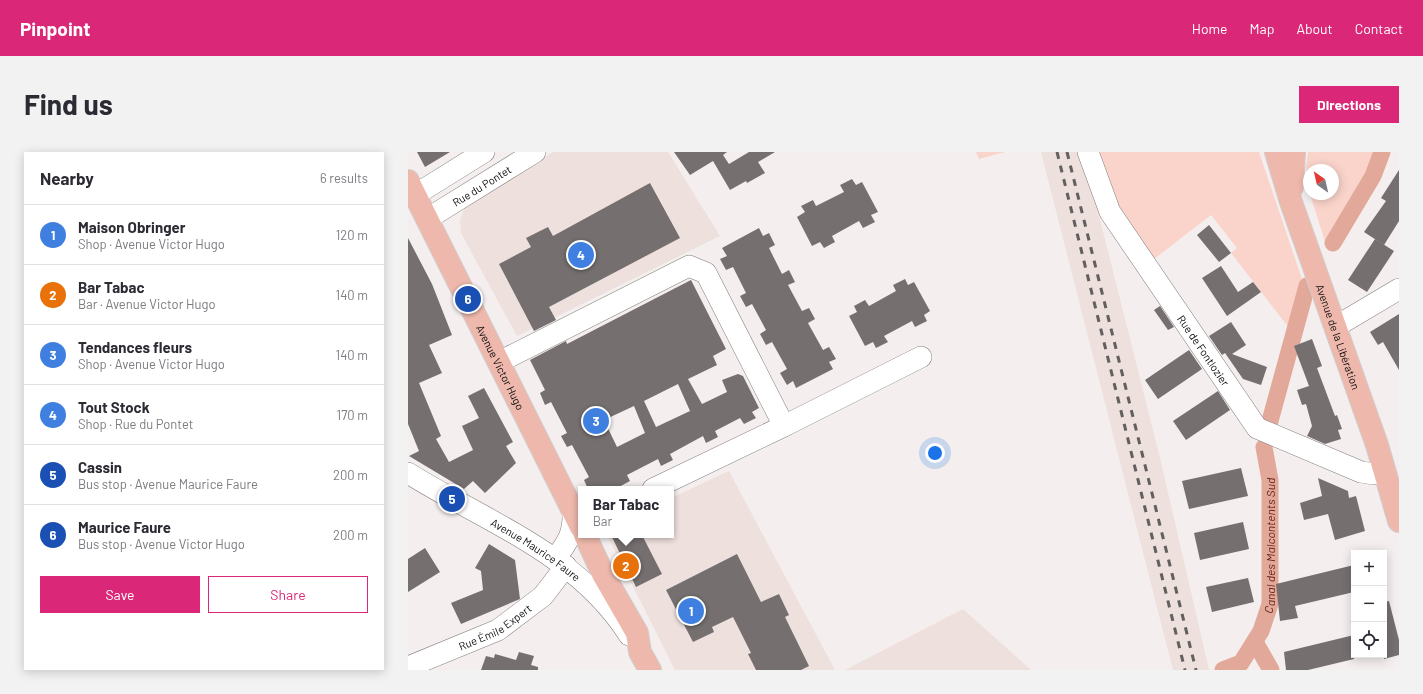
<!DOCTYPE html>
<html lang="en">
<head>
<meta charset="utf-8">
<style>
  :root { --surface:#fff; --page:#f2f2f3; --text:#2b2b33; --muted:#7c7c81; --line:#e1e1e2; --accent:#db2777 }
  body { margin:0; font-family:Barlow,sans-serif; background:var(--page); color:var(--text) }
  .controls { position:absolute; right:12px; bottom:12px; display:grid; overflow:hidden; border-radius:0px; box-shadow:0 2px 10px #0003 }
  .controls button { width:36px; height:36px; display:grid; place-items:center; padding:0; border:0; border-bottom:1px solid var(--line); background:var(--surface); color:var(--text); font:20px sans-serif }
  .compass { position:absolute; left:895px; top:12px; width:36px; height:36px; border-radius:50%; background:var(--surface); box-shadow:0 2px 10px #0003; rotate:326deg }
  .you { position:absolute; left:527px; top:301px; width:14px; height:14px; margin:-10px; border:3px solid #fff; border-radius:50%; background:#1a73e8; box-shadow:0 0 0 6px #1a73e833 }
  .badge { display:grid; place-items:center; width:26px; height:26px; border-radius:50%; background:var(--accent); color:#fff; font-size:13px; font-weight:700 }
  .pin { position:absolute; translate:-50% -50%; border:2px solid #fff; box-shadow:0 1px 4px #0006 }
  .popup { position:absolute; left:170px; top:334px; width:96px; height:52px; box-sizing:border-box; display:grid; place-content:center; border-radius:0px; background:var(--surface); filter:drop-shadow(0 1px 3px #0005); font-size:13px; white-space:nowrap; color:var(--muted) }
  .popup b { font-size:15px; color:var(--text) }
  .popup::after { content:''; position:absolute; left:50%; top:100%; margin-left:-8px; border:8px solid transparent; border-top-color:var(--surface) }
  .list { margin:0; padding:0; list-style:none }
  h2 { display:flex; justify-content:space-between; align-items:center; height:52px; margin:0; padding:0 16px; font-size:17px }
  h2 small { font-size:13px; font-weight:400; color:var(--muted) }
  .list li { display:grid; grid-template-columns:26px 1fr auto; gap:12px; align-items:center; box-sizing:border-box; height:60px; padding:0 16px; border-top:1px solid var(--line) }
  .list b { display:block; font-size:15px; white-space:nowrap }
  .list p { margin:0; font-size:13px; white-space:nowrap; color:var(--muted) }
  .list em { font-size:13px; font-style:normal; color:var(--muted) }
  .actions { display:flex; gap:8px; padding:12px 16px }
  .actions a { flex:1; padding:9px 0; border:1px solid var(--accent); border-radius:0px; text-align:center; font-size:14px; color:var(--accent) }
  .actions .main { background:var(--accent); color:#fff }
  .icon { flex:none; width:22px; height:22px; fill:none; stroke:currentColor; stroke-width:2; stroke-linecap:round; stroke-linejoin:round }
  .map { position:relative; flex:none; width:991px; height:518px; overflow:hidden; border-radius:0px }
  header { display:flex; align-items:center; gap:24px; box-sizing:border-box; height:56px; padding:0 20px; background:var(--accent); color:#fff }
  header strong { font-size:19px }
  nav { display:flex; gap:22px; margin-inline-start:auto; font-size:14px }
  .intro { display:flex; align-items:center; justify-content:space-between; box-sizing:border-box; height:96px; padding:0 24px }
  h1 { margin:0; font-size:28px }
  .button { padding:10px 18px; border-radius:0px; background:var(--accent); color:#fff; font-size:14px; font-weight:700 }
  main { display:flex; gap:24px; padding:0 24px }
  aside { flex:1; background:var(--surface); border-radius:0px; box-shadow:0 2px 10px #0003 }
  .map>svg:first-child { display:block }
</style>
</head>
<body>
<header>
<strong>Pinpoint</strong>
<nav><a>Home</a><a>Map</a><a>About</a><a>Contact</a></nav>
</header>
<div class="intro"><h1>Find us</h1><a class="button">Directions</a></div>
<main>
<aside>
<h2>Nearby<small>6 results</small></h2>
<ul class="list">
<li><span class="badge" style="background:#3f7fe0">1</span><div><b>Maison Obringer</b><p>Shop · Avenue Victor Hugo</p></div><em>120 m</em></li>
<li><span class="badge" style="background:#e8710a">2</span><div><b>Bar Tabac</b><p>Bar · Avenue Victor Hugo</p></div><em>140 m</em></li>
<li><span class="badge" style="background:#3f7fe0">3</span><div><b>Tendances fleurs</b><p>Shop · Avenue Victor Hugo</p></div><em>140 m</em></li>
<li><span class="badge" style="background:#3f7fe0">4</span><div><b>Tout Stock</b><p>Shop · Rue du Pontet</p></div><em>170 m</em></li>
<li><span class="badge" style="background:#1a4fb4">5</span><div><b>Cassin</b><p>Bus stop · Avenue Maurice Faure</p></div><em>200 m</em></li>
<li><span class="badge" style="background:#1a4fb4">6</span><div><b>Maurice Faure</b><p>Bus stop · Avenue Victor Hugo</p></div><em>200 m</em></li>
</ul>
<div class="actions"><a class="main">Save</a><a>Share</a></div>
</aside>
<div class="map">
<svg width="991" height="518" viewBox="0 0 991 518">
  <rect width="100%" height="100%" fill="#f4efee"/>
  <g fill="#ede0dd">
    <polygon points="145,0 260,0 312,84 109,184 53,81 52,68 57,55"/>
    <polygon points="633,0 675,0 752,306 801,518 765,518"/>
    <polygon points="321,319 427,518 267,518 199,383 263,383 263,346"/>
    <polygon points="555,457 623,518 437,518"/>
  </g>
  <g fill="#fad4cb">
    <polygon points="568,0 597,0 571,7"/>
    <polygon points="689,0 851,0 894,127 896,125 897,131 881,176 823,101 829,96 803,63 741,111 714,71"/>
    <polygon points="900,0 973,0 965,24 920,99 902,42 925,42 925,18 901,18 901,37 898,14"/>
  </g>
  <g fill="none" stroke-linecap="round" stroke-linejoin="round">
    <g stroke="#e2a99b" stroke-width="17">
      <polyline points="925,91 965,24 974,0"/>
      <polyline points="862,269 899,134"/>
      <polyline points="847,490 863,518"/>
      <path id="s1" d="M815,518L833,511L853,479L862,452V328L856,295"/>
    </g>
  </g>
  <g fill="#75706f" fill-rule="evenodd">
    <polygon points="9,0 42,0 17,15"/>
    <polygon points="266,0 319,0 315,3 321,12 341,0 367,0 350,10 357,21 339,31 338,29 322,38 305,9 282,23"/>
    <polygon points="991,18 991,69 976,93 956,80 978,49 973,46"/>
    <polygon points="444,27 448,33 454,30 470,60 463,63 467,70 455,76 451,69 424,84 427,90 416,96 412,90 404,94 389,65 397,60 393,54 405,48 408,54 436,40 432,33"/>
    <polygon points="242,31 272,86 141,155 148,168 126,179 91,112 123,95 118,86 140,75 145,84"/>
    <polygon points="801,73 823,101 811,110 789,83"/>
    <polygon points="351,76 355,84 361,81 367,93 361,96 374,122 381,118 387,130 380,133 394,159 401,156 407,167 400,171 415,198 421,195 428,207 421,210 425,217 388,236 385,229 379,233 372,221 379,217 364,190 358,193 352,182 358,178 344,152 338,155 332,144 338,141 325,115 318,118 312,107 319,104 314,96"/>
    <polygon points="0,86 24,132 44,183 21,193 34,221 11,231 33,284 28,287 41,310 65,298 54,274 71,266 60,244 76,236 105,290 98,294 108,311 77,341 65,329 56,337 1,304 11,299 0,272"/>
    <polygon points="967,87 986,99 959,140 940,128"/>
    <polygon points="813,114 830,140 845,130 853,140 819,164 794,126"/>
    <polygon points="497,127 500,133 506,130 522,159 516,163 519,169 507,175 504,169 476,184 480,190 468,196 465,190 457,194 441,164 449,160 446,154 457,148 461,154 488,139 485,133"/>
    <path d="M283,128L318,197L305,204L309,213L280,227L294,252L319,240L314,228L330,222L335,224L351,256L344,260L348,266L336,272L332,266L307,279L310,285L298,291L295,284L262,302L265,308L253,314L250,307L219,323L222,329L207,337H180L176,328L181,325L164,293L159,295L153,284L159,281L143,250L137,253L132,241L137,238L122,208L158,189L159,192ZM270,232L282,259L248,275L236,249ZM226,254L237,281L209,295L196,268Z"/>
    <polygon points="752,154 766,175 760,178 746,158"/>
    <polygon points="991,162 991,218 975,190 970,193 962,180"/>
    <polygon points="823,170 838,193 824,202 859,215 853,233 835,227 817,201 814,203 801,184"/>
    <polygon points="904,187 914,214 909,216 927,264 929,263 934,277 930,278 933,287 917,292 899,284 904,274 898,252 894,253 889,238 901,234 886,194"/>
    <polygon points="781,198 794,217 750,247 737,228"/>
    <polygon points="810,239 822,258 778,288 765,269"/>
    <polygon points="833,316 840,344 781,357 774,329"/>
    <polygon points="910,326 940,339 941,346 948,344 957,379 927,388 920,362 896,368 892,351 914,344"/>
    <polygon points="835,370 841,397 792,408 786,381"/>
    <polygon points="203,383 234,383 254,422 228,435"/>
    <polygon points="81,392 107,408 112,447 53,472 43,451 75,438 73,419 67,416"/>
    <polygon points="17,396 32,420 0,440 0,407"/>
    <polygon points="329,402 353,450 371,442 381,463 377,465 401,514 393,518 348,518 340,502 343,501 325,465 304,475 306,480 285,490 258,438"/>
    <polygon points="946,413 946,440 887,454 890,466 872,469 868,432"/>
    <polygon points="840,426 846,450 804,460 798,435"/>
    <polygon points="981,449 991,488 991,503 976,507 976,450"/>
    <polygon points="946,483 946,507 900,518 878,518 876,500"/>
    <polygon points="111,500 126,504 123,513 130,515 130,518 73,518 78,504 86,506 87,502 108,508"/>
  </g>
  <g fill="none" stroke-linecap="round" stroke-linejoin="round">
    <g stroke="#837e7d" stroke-width="22">
      <g id="minor">
        <path id="s2" d="M680,0L702,60L849,276L953,320L966,322L977,320"/>
        <polyline points="7,43 76,0"/>
        <path id="s3" d="M19,67L127,0"/>
        <polyline points="927,175 991,137"/>
        <polyline points="91,210 281,114 298,121 376,274 513,205"/>
        <path id="s4" d="M0,321C78,370 170,402 221,483"/>
        <polyline points="245,337 376,274"/>
        <path d="M147,407C160,390 166,381 165,359"/>
        <path id="s5" d="M0,515L90,478L135,444L158,414"/>
      </g>
    </g>
    <g stroke="#cfcece" stroke-width="24">
      <g id="major">
        <path id="s6" d="M868,0L883,50L969,293L991,369"/>
        <path id="s7" d="M0,29L173,375"/>
        <polyline points="884,35 886,0"/>
        <polyline points="177,383 195,422 229,481 232,500 242,518"/>
      </g>
    </g>
    <use href="#minor" stroke="#fff" stroke-width="21"/>
    <use href="#major" stroke="#eeb9ac" stroke-width="22"/>
    <g stroke="#625f5f" stroke-width="3" stroke-dasharray="7 7" stroke-linecap="butt">
      <polyline points="649,0 777,518"/>
      <polyline points="659,0 788,518"/>
    </g>
  </g>
  <g text-anchor="middle" dominant-baseline="central" stroke-width="4" stroke-linejoin="round" paint-order="stroke">
    <g font-size="11" fill="#0d0b0b" stroke="#fff">
      <text stroke="none"><textPath href="#s3" startOffset="64">Rue du Pontet</textPath></text>
      <text stroke="none"><textPath href="#s6" startOffset="195">Avenue de la Libération</textPath></text>
      <text stroke="none"><textPath href="#s2" startOffset="231">Rue de Fontlozier</textPath></text>
      <text stroke="none"><textPath href="#s7" startOffset="208">Avenue Victor Hugo</textPath></text>
      <text stroke="none"><textPath href="#s4" startOffset="149">Avenue Maurice Faure</textPath></text>
      <text stroke="none"><textPath href="#s5" startOffset="96">Rue Émile Expert</textPath></text>
    </g>
    <g font-size="12" font-style="italic" fill="#692617" stroke="#fff">
      <text stroke="none"><textPath href="#s1" startOffset="144">Canal des Malcontents Sud</textPath></text>
    </g>
  </g>
</svg>
<div class="controls">
<button>+</button>
<button>−</button>
<button><svg class="icon" aria-label="locate" viewBox="0 0 24 24"><circle cx="12" cy="12" r="6"/><path d="M12 2v4M12 18v4M2 12h4M18 12h4"/></svg></button>
</div>
<svg class="compass" viewBox="-18 -18 36 36"><path d="M0-13l5 13h-10z" fill="#e53935"/><path d="M0 13l5-13h-10z" fill="#7c7c81"/></svg>
<div class="you"></div>
<div class="pin badge" style="left:283px;top:459px;background:#3f7fe0">1</div>
<div class="pin badge" style="left:218px;top:414px;background:#e8710a">2</div>
<div class="popup"><b>Bar Tabac</b>Bar</div>
<div class="pin badge" style="left:188px;top:269px;background:#3f7fe0">3</div>
<div class="pin badge" style="left:173px;top:103px;background:#3f7fe0">4</div>
<div class="pin badge" style="left:44px;top:347px;background:#1a4fb4">5</div>
<div class="pin badge" style="left:60px;top:147px;background:#1a4fb4">6</div>
</div>
</main>
</body>
</html>
